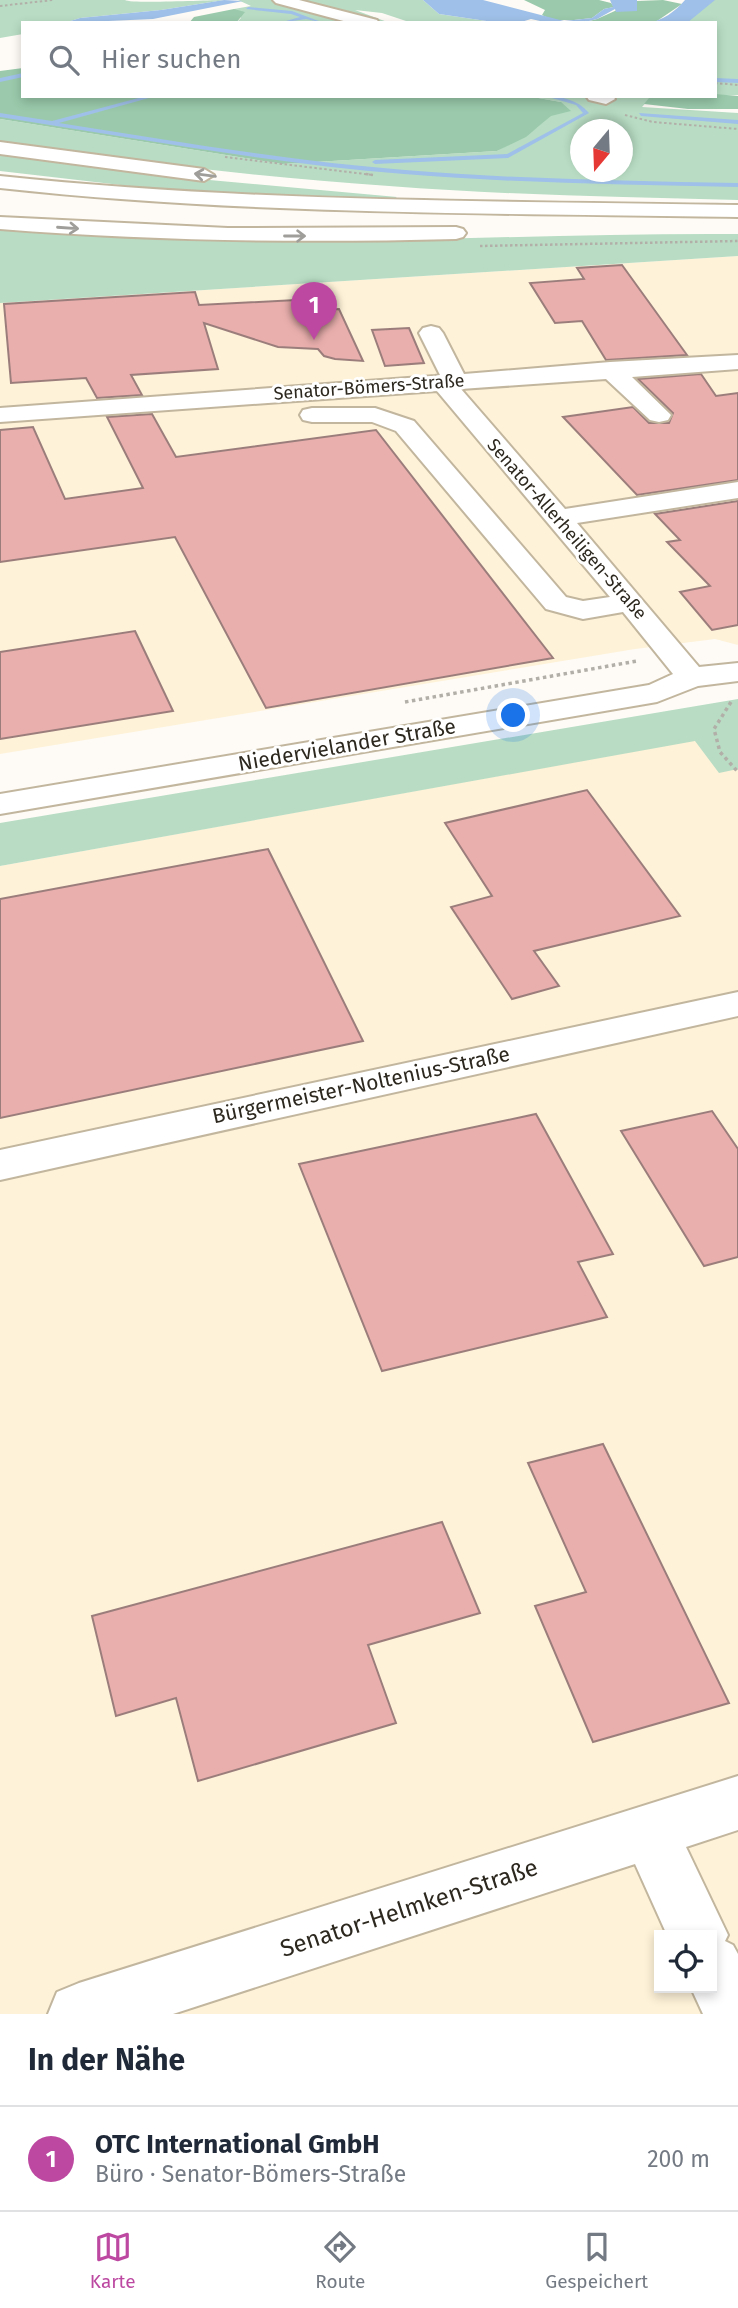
<!DOCTYPE html>
<html lang="de">
<head>
<meta charset="utf-8">
<style>
  :root { --surface:#fff; --page:#f2f2f3; --text:#1f2937; --muted:#747a83; --line:#e0e1e3; --accent:#bc48a1 }
  body { margin:0; font-family:"Fira Sans",sans-serif; background:var(--page); color:var(--text) }
  .controls { position:absolute; right:21px; bottom:21px; display:grid; overflow:hidden; border-radius:0px; box-shadow:0 4px 10px #0003 }
  .controls button { width:63px; height:63px; display:grid; place-items:center; padding:0; border:0; border-bottom:2px solid var(--line); background:var(--surface); color:var(--text); font:35px sans-serif }
  .compass { position:absolute; left:570px; top:119px; width:63px; height:63px; border-radius:50%; background:var(--surface); box-shadow:0 4px 10px #0003; rotate:199deg }
  .you { position:absolute; left:514px; top:716px; width:24px; height:24px; margin:-18px; border:5px solid #fff; border-radius:50%; background:#1a73e8; box-shadow:0 0 0 10px #1a73e833 }
  .badge { display:grid; place-items:center; width:46px; height:46px; border-radius:50%; background:var(--accent); color:#fff; font-size:23px; font-weight:700 }
  .pin { position:absolute; translate:-50% -58px; filter:drop-shadow(0 2px 4px #0008) }
  .pin::after { content:''; position:absolute; top:37px; width:24px; height:21px; background:inherit; clip-path:polygon(0 0,100% 0,50% 100%) }
  .list { margin:0; padding:0; list-style:none }
  h2 { display:flex; justify-content:space-between; align-items:center; height:91px; margin:0; padding:0 28px; font-size:30px }
  h2 small { font-size:23px; font-weight:400; color:var(--muted) }
  .list li { display:grid; grid-template-columns:46px 1fr auto; gap:21px; align-items:center; box-sizing:border-box; height:105px; padding:0 28px; border-top:2px solid var(--line) }
  .list b { display:block; font-size:26px; white-space:nowrap }
  .list p { margin:0; font-size:23px; white-space:nowrap; color:var(--muted) }
  .list em { font-size:23px; font-style:normal; color:var(--muted) }
  .icon { flex:none; width:38px; height:38px; fill:none; stroke:currentColor; stroke-width:2; stroke-linecap:round; stroke-linejoin:round }
  .map { position:relative; flex:none; width:738px; height:2014px; overflow:hidden }
  .search { position:absolute; background:var(--surface); box-shadow:0 4px 10px #0003; left:21px; right:21px; top:21px; height:77px; display:flex; align-items:center; gap:18px; box-sizing:border-box; padding:0 24px; border-radius:0px; color:var(--muted); font-size:26px }
  .sheet { height:196px; background:var(--surface) }
  nav { display:flex; justify-content:space-around; align-items:center; box-sizing:border-box; height:98px; border-top:2px solid var(--line); background:var(--surface); font-size:19px; color:var(--muted) }
  nav a { display:grid; justify-items:center; gap:4px }
  nav .on { color:var(--accent) }
  .map>svg:first-child { display:block }
</style>
</head>
<body>
<div class="map">
<svg width="738" height="2014" viewBox="0 0 738 2014">
  <rect width="100%" height="100%" fill="#fefbf6"/>
  <g fill="#fef2d8" fill-rule="evenodd">
    <polygon points="738,256 738,645 715,639 635,649 0,754 0,303"/>
    <path d="M696,740L719,772L738,769V2014H0V866ZM659,1935H712V1988H659Z"/>
  </g>
  <g fill="#b8ddc4" fill-rule="evenodd">
    <path d="M0,0H125C131,4 209,0 224,0L161,10L80,18L64,23H23V34L0,38Z"/>
    <polygon points="238,0 423,0 439,14 500,23 406,21 382,13 355,10 390,23 236,23 241,18 234,9 251,6"/>
    <polygon points="708,0 738,0 738,95 715,96 715,23 676,23"/>
    <path d="M527,96H644L650,98L642,107L738,113V200C622,197 505,195 389,186C259,177 129,162 0,142V119L282,164L497,151C523,138 545,126 561,102ZM580,130H622V172H580Z"/>
    <polygon points="0,152 166,176 397,197 394,199 164,190 0,171"/>
    <path d="M0,228C83,234 166,240 249,241C412,242 575,233 738,234V256L0,303Z"/>
    <polygon points="738,699 738,769 719,773 695,741 0,866 0,823"/>
  </g>
  <g fill="#9acaab">
    <polygon points="524,0 599,0 611,3 614,7 604,9 592,18 574,20 552,20 542,15 545,10"/>
    <polygon points="663,0 682,4 657,21 582,23 597,19 637,1"/>
    <polygon points="234,9 245,12 236,23 189,23 194,17"/>
    <polygon points="23,68 23,96 527,96 561,102 571,111 551,116 526,137 497,151 282,164 0,119 0,71"/>
    <polygon points="715,94 738,96 738,109 688,109 644,104 649,98 644,96 715,96"/>
  </g>
  <g fill="#9fc0e8">
    <polygon points="224,0 243,1 153,19 64,23 80,18 161,10"/>
    <polygon points="423,0 483,0 564,21 592,18 604,9 613,7 610,0 637,0 637,11 616,12 615,9 597,19 581,23 549,23 531,19 518,23 500,23 439,14"/>
    <path d="M685,0H715L687,23H648C662,21 676,11 685,0Z"/>
  </g>
  <g fill="none" stroke-linecap="round" stroke-linejoin="round">
    <g fill="#9fc0e8" fill-rule="evenodd">
      <polygon points="248,7 292,11 324,23 306,19 279,23 300,17 291,14 246,9"/>
      <polygon points="23,73 23,77 0,82 0,78"/>
      <polygon points="715,78 738,79 738,83 715,82"/>
      <path d="M146,96H156L59,123C174,141 289,161 405,170C516,179 627,181 738,183V187C627,185 515,183 404,174C269,163 134,138 0,117V113L52,121Z"/>
      <path d="M545,96C562,96 578,100 589,113L508,158L375,164L372,162L375,160L507,154L583,113L576,105Z"/>
      <polygon points="639,113 738,120 738,124 641,116"/>
    </g>
  </g>
  <g fill="#e9afad" stroke="#9b7e7c" stroke-width="2">
    <polygon points="622,265 687,355 606,360 582,321 555,323 530,283 584,279 577,268"/>
    <polygon points="195,292 199,305 315,299 320,310 339,309 363,361 335,359 324,356 318,349 278,347 204,323 218,369 131,375 142,395 97,398 86,378 11,383 4,304"/>
    <polygon points="409,328 424,363 385,366 372,330"/>
    <polygon points="701,374 716,396 738,393 738,480 637,495 563,417 633,407 649,423 669,423 673,413 638,379"/>
    <polygon points="152,414 176,457 376,430 553,658 266,708 175,537 0,562 0,430 33,427 65,499 143,488 107,417"/>
    <polygon points="738,501 738,625 712,630 680,592 710,586 667,542 680,540 655,514"/>
    <polygon points="135,631 173,711 0,739 0,652"/>
    <polygon points="587,790 680,916 534,951 559,986 512,999 451,907 492,896 445,823"/>
    <polygon points="268,849 363,1041 0,1118 0,899"/>
    <polygon points="712,1111 738,1149 738,1257 704,1266 621,1131"/>
    <polygon points="536,1114 613,1254 578,1262 607,1317 382,1371 299,1164"/>
    <polygon points="603,1444 729,1703 593,1742 535,1606 586,1592 528,1463"/>
    <polygon points="442,1522 480,1613 368,1645 396,1723 198,1781 176,1698 116,1716 92,1616"/>
  </g>
  <g fill="none" stroke-linecap="round" stroke-linejoin="round">
    <g stroke="#c2b69e" stroke-width="4">
      <g id="minor">
        <polygon points="273,0 299,0 377,20 379,23 351,23 276,3"/>
        <polygon points="586,96 613,96 615,99 606,104 589,100"/>
        <polygon points="431,326 439,328 443,333 464,374 610,362 738,355 738,369 632,377 671,415 668,420 659,422 650,420 606,379 461,389 565,509 738,482 738,498 577,523 699,667 738,663 738,681 698,686 657,702 0,814 0,794 649,685 673,674 623,612 583,619 546,609 396,431 372,422 312,422 303,420 300,415 303,410 312,408 375,408 414,421 566,597 583,601 610,597 437,391 0,422 0,408 435,376 440,375 419,333 423,328"/>
        <polygon points="738,992 738,1016 0,1180 0,1150"/>
        <polygon points="738,1776 738,1830 686,1847 728,1935 725,1941 733,1945 738,1954 738,2014 703,2014 691,1988 712,1988 712,1935 667,1935 635,1864 173,2014 48,2014 57,1992 79,1983"/>
      </g>
    </g>
    <g stroke="#c2b69e" stroke-width="4">
      <g id="highway">
        <polygon points="0,142 204,169 214,175 204,181 0,154"/>
        <path d="M0,176C246,202 491,201 738,205V217C491,213 246,215 0,188Z"/>
        <path d="M0,217L228,228L456,227L463,229L466,233L463,237L456,239C304,243 152,241 0,229Z"/>
      </g>
    </g>
    <g stroke="#b2aea8" stroke-width="2" stroke-dasharray="2.5 2.5" stroke-linecap="butt">
      <polyline points="0,6 53,0"/>
      <polyline points="715,83 738,85"/>
      <polyline points="625,115 653,122 738,129"/>
      <polyline points="225,157 373,175"/>
    </g>
    <g stroke="#b2aea8" stroke-width="2.5" stroke-dasharray="2.5 2.5" stroke-linecap="butt">
      <polyline points="366,174 373,175"/>
      <polyline points="480,246 738,241"/>
    </g>
    <g stroke="#b2aea8" stroke-width="3.5" stroke-dasharray="3.5 3.5" stroke-linecap="butt">
      <polyline points="405,702 637,661"/>
      <polyline points="731,702 714,729 720,752 738,772"/>
    </g>
    <use href="#minor" fill="#fff" fill-rule="evenodd"/>
    <use href="#highway" fill="#fff" fill-rule="evenodd"/>
  </g>
  <defs><path id="oneway-shaft" d="M-6 0H5M1.5-3L5.5 0L1.5 3" fill="none" stroke-width="1.6" stroke-linecap="round" stroke-linejoin="round" transform="scale(1.75)"/></defs>
  <g stroke="#a09e9a">
    <use href="#oneway-shaft" transform="translate(205 175) rotate(-173)"/>
    <use href="#oneway-shaft" transform="translate(68 228) rotate(4)"/>
    <use href="#oneway-shaft" transform="translate(295 236)"/>
  </g>
  <g text-anchor="middle" dominant-baseline="central" stroke-width="6" stroke-linejoin="round" paint-order="stroke">
    <g font-size="18" fill="#2d281f" stroke="#fff">
      <text transform="translate(369 387) rotate(-4)">Senator-Bömers-Straße</text>
      <text transform="translate(567 529) rotate(49)">Senator-Allerheiligen-Straße</text>
    </g>
    <g font-size="21" fill="#2d281f" stroke="#fff">
      <text transform="translate(347 745) rotate(-10)">Niedervielander Straße</text>
      <text transform="translate(361 1085) rotate(-12)">Bürgermeister-Noltenius-Straße</text>
    </g>
    <g font-size="24" fill="#2d281f" stroke="#fff">
      <text transform="translate(409 1908) rotate(-18)">Senator-Helmken-Straße</text>
    </g>
  </g>
</svg>
<div class="controls">
<button><svg class="icon" aria-label="locate" viewBox="0 0 24 24"><circle cx="12" cy="12" r="6"/><path d="M12 2v4M12 18v4M2 12h4M18 12h4"/></svg></button>
</div>
<svg class="compass" viewBox="-18 -18 36 36"><path d="M0-13l5 13h-10z" fill="#e53935"/><path d="M0 13l5-13h-10z" fill="#747a83"/></svg>
<div class="you"></div>
<div class="pin badge" style="left:314px;top:340px">1</div>
<div class="search"><svg class="icon" aria-label="search" viewBox="0 0 24 24"><circle cx="10" cy="10" r="6"/><path d="M15 15l6 6"/></svg>Hier suchen</div>
</div>
<section class="sheet">
<h2>In der Nähe<small></small></h2>
<ul class="list">
<li><span class="badge">1</span><div><b>OTC International GmbH</b><p>Büro · Senator-Bömers-Straße</p></div><em>200 m</em></li>
</ul>
</section>
<nav>
<a class="on"><svg class="icon" aria-label="map" viewBox="0 0 24 24"><path d="M3 6l6-2 6 2 6-2v14l-6 2-6-2-6 2zM9 4v14M15 6v14"/></svg>Karte</a>
<a><svg class="icon" aria-label="directions" viewBox="0 0 24 24"><path d="M12 3l9 9-9 9-9-9zM9 14v-3h6M13 9l2 2-2 2"/></svg>Route</a>
<a><svg class="icon" aria-label="saved" viewBox="0 0 24 24"><path d="M7 4h10v16l-5-4-5 4z"/></svg>Gespeichert</a>
</nav>
</body>
</html>
